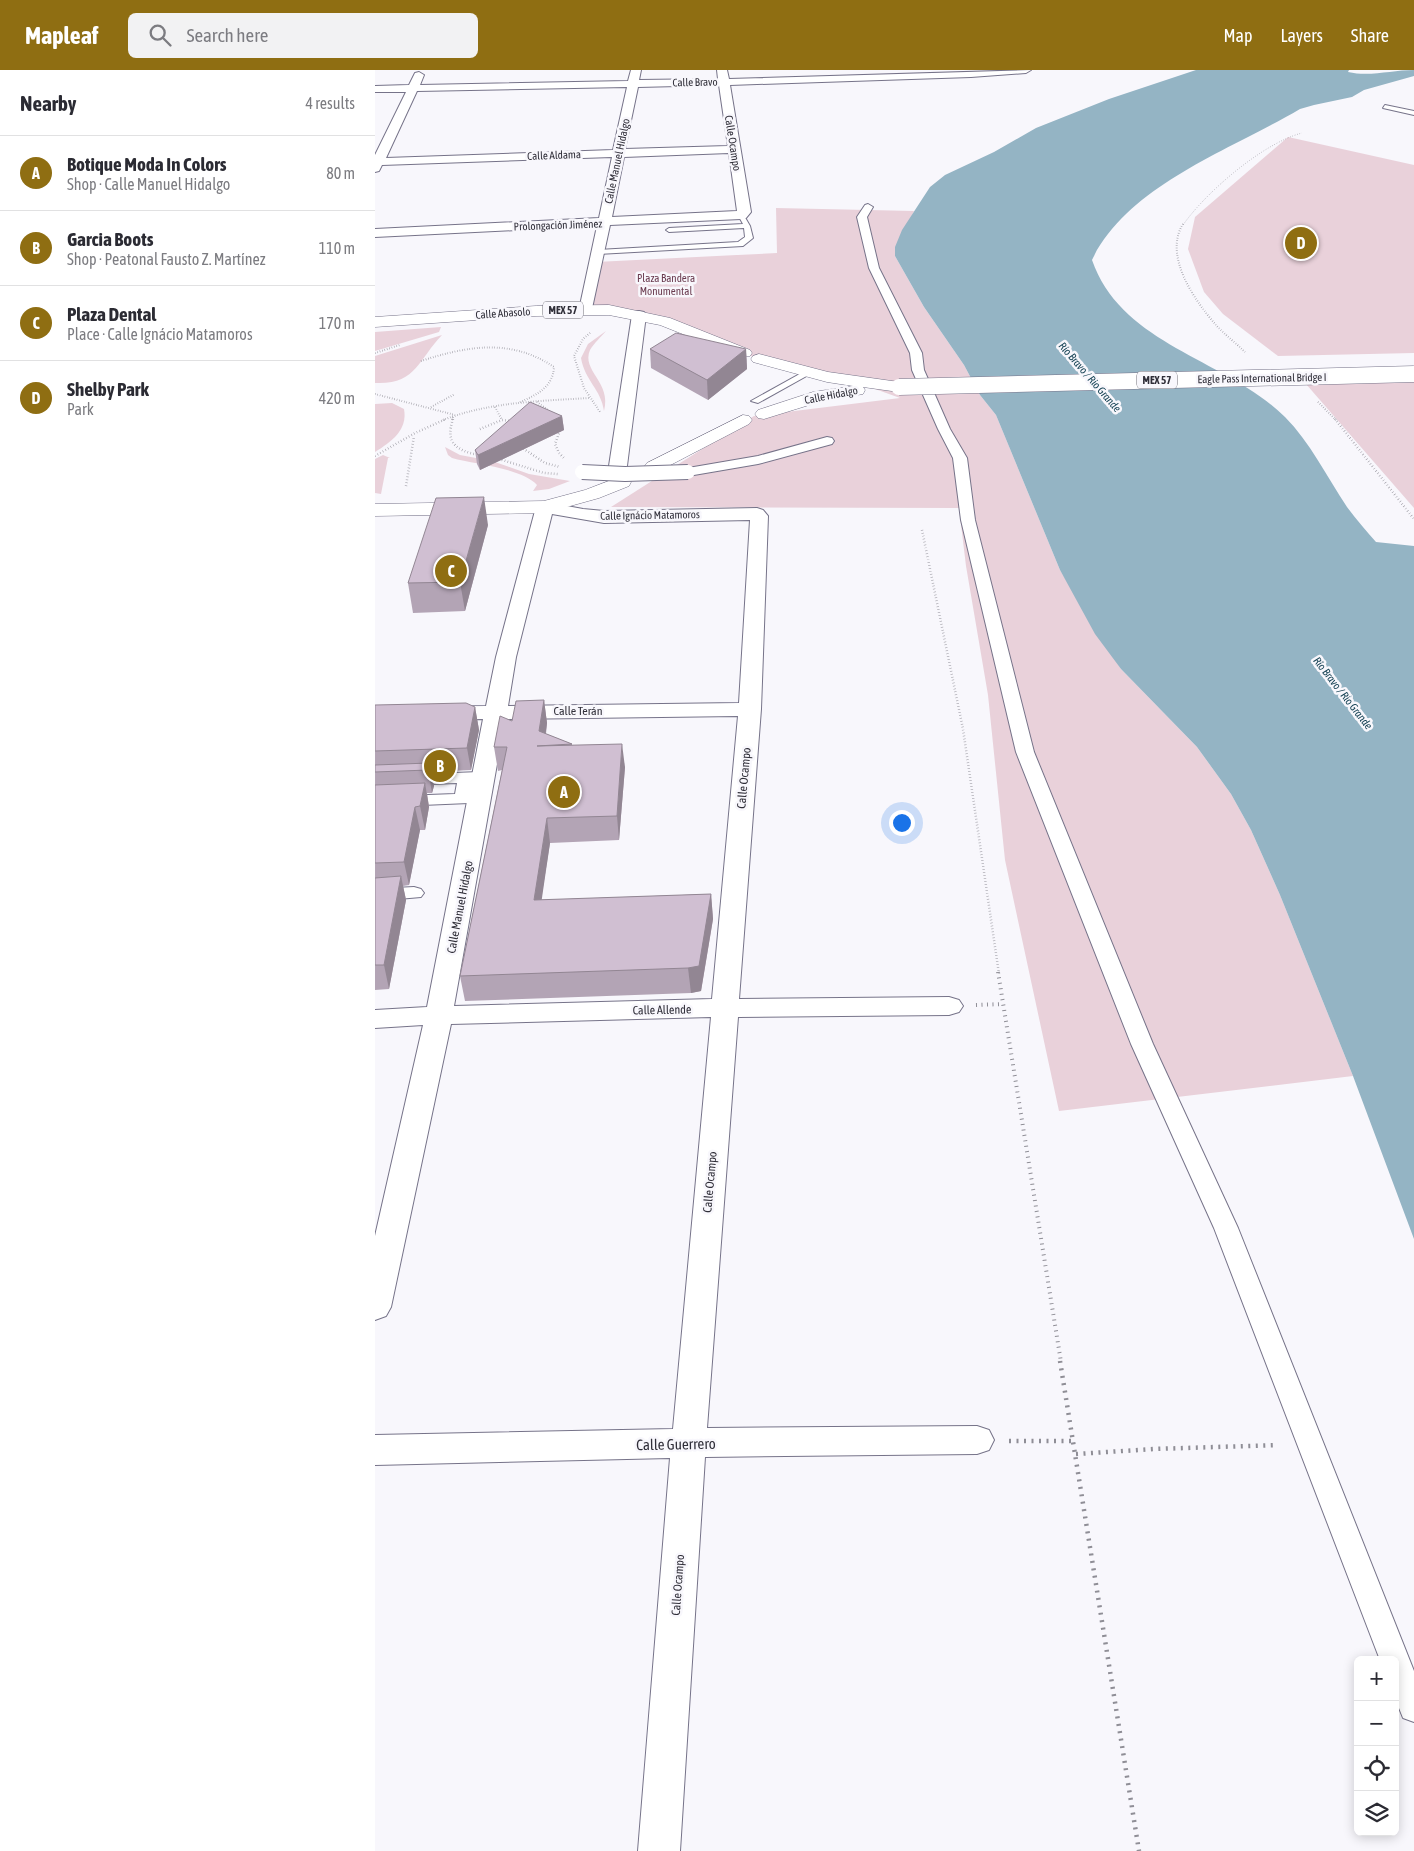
<!DOCTYPE html>
<html lang="en">
<head>
<meta charset="utf-8">
<style>
  :root { --surface:#fff; --page:#f2f2f3; --text:#2b2b33; --muted:#7c7c81; --line:#e1e1e2; --accent:#8f6e12 }
  body { margin:0; font-family:"Asap Condensed",sans-serif; background:var(--page); color:var(--text) }
  .controls { position:absolute; right:15px; bottom:15px; display:grid; overflow:hidden; border-radius:8px; box-shadow:0 2px 12px #0003 }
  .controls button { width:45px; height:45px; display:grid; place-items:center; padding:0; border:0; border-bottom:1px solid var(--line); background:var(--surface); color:var(--text); font:25px sans-serif }
  .you { position:absolute; left:526px; top:752px; width:18px; height:18px; margin:-12px; border:4px solid #fff; border-radius:50%; background:#1a73e8; box-shadow:0 0 0 8px #1a73e833 }
  .badge { display:grid; place-items:center; width:32px; height:32px; border-radius:50%; background:var(--accent); color:#fff; font-size:16px; font-weight:700 }
  .pin { position:absolute; translate:-50% -50%; border:2px solid #fff; box-shadow:0 1px 5px #0006 }
  .list { margin:0; padding:0; list-style:none }
  h2 { display:flex; justify-content:space-between; align-items:center; height:65px; margin:0; padding:0 20px; font-size:21px }
  h2 small { font-size:16px; font-weight:400; color:var(--muted) }
  .list li { display:grid; grid-template-columns:32px 1fr auto; gap:15px; align-items:center; box-sizing:border-box; height:75px; padding:0 20px; border-top:1px solid var(--line) }
  .list b { display:block; font-size:19px; white-space:nowrap }
  .list p { margin:0; font-size:16px; white-space:nowrap; color:var(--muted) }
  .list em { font-size:16px; font-style:normal; color:var(--muted) }
  .icon { flex:none; width:28px; height:28px; fill:none; stroke:currentColor; stroke-width:2; stroke-linecap:round; stroke-linejoin:round }
  .map { position:relative; flex:none; width:1039px; height:1781px; overflow:hidden }
  header { display:flex; align-items:center; gap:30px; box-sizing:border-box; height:70px; padding:0 25px; background:var(--accent); color:#fff }
  header strong { font-size:24px }
  nav { display:flex; gap:28px; margin-inline-start:auto; font-size:18px }
  .search { width:350px; height:45px; background:var(--page); display:flex; align-items:center; gap:12px; box-sizing:border-box; padding:0 18px; border-radius:8px; color:var(--muted); font-size:19px }
  main { display:flex }
  aside { flex:1; background:var(--surface) }
  .map>svg:first-child { display:block }
</style>
</head>
<body>
<header>
<strong>Mapleaf</strong>
<div class="search"><svg class="icon" aria-label="search" viewBox="0 0 24 24"><circle cx="10" cy="10" r="6"/><path d="M15 15l6 6"/></svg>Search here</div>
<nav><a>Map</a><a>Layers</a><a>Share</a></nav>
</header>
<main>
<aside>
<h2>Nearby<small>4 results</small></h2>
<ul class="list">
<li><span class="badge">A</span><div><b>Botique Moda In Colors</b><p>Shop · Calle Manuel Hidalgo</p></div><em>80 m</em></li>
<li><span class="badge">B</span><div><b>Garcia Boots</b><p>Shop · Peatonal Fausto Z. Martínez</p></div><em>110 m</em></li>
<li><span class="badge">C</span><div><b>Plaza Dental</b><p>Place · Calle Ignácio Matamoros</p></div><em>170 m</em></li>
<li><span class="badge">D</span><div><b>Shelby Park</b><p>Park</p></div><em>420 m</em></li>
</ul>
</aside>
<div class="map">
<svg width="1039" height="1781" viewBox="0 0 1039 1781">
  <rect width="100%" height="100%" fill="#f8f7fc"/>
  <g fill="#e9d1da">
    <polygon points="913,67 1039,95 1039,283 903,286 848,244 829,222 813,179 820,147"/>
    <polygon points="401,138 539,141 520,186 549,237 589,295 605,325 621,345 685,500 746,599 822,677 856,724 876,760 905,825 978,1006 684,1041 630,790 613,625 591,496 584,438 236,437 379,346 525,328 489,315 378,287 271,245 211,241 221,192 402,183"/>
    <polygon points="66,257 64,262 0,281 0,262"/>
    <path d="M231,261C226,267 219,273 215,280C206,301 237,312 229,341C226,319 210,311 206,288L213,274Z"/>
    <path d="M67,265C43,290 41,315 0,313V286Z"/>
    <polygon points="1039,311 1039,438 931,314"/>
    <path d="M17,333L29,339C33,360 16,372 0,382V334Z"/>
    <path d="M70,377L85,385L117,391L154,404L195,411L174,419L158,421L162,415C147,398 98,394 77,388L73,385Z"/>
    <polygon points="8,385 15,388 13,388 6,424 0,423 0,389"/>
  </g>
  <path fill="#94b4c4" d="M821,0H974L973,2C995,7 1017,0 1039,0V6L989,20L977,27L939,35L925,39C856,80 753,115 717,190C747,276 850,288 910,347C935,372 952,407 972,437C981,449 991,461 1001,472L1039,476V1169L978,1006L905,825L876,760L856,724L822,677L746,599L720,564L685,500L621,345L605,325L589,295L549,237L520,186V177L527,160L555,117L570,105L619,82L661,58L734,29Z"/>
  <g fill="none" stroke-linecap="round" stroke-linejoin="round">
    <g stroke="#767389" stroke-width="2">
      <g id="service">
        <polygon points="1010,35 1039,41 1039,45 1008,38"/>
        <polygon points="366,143 368,144 375,156 378,168 368,176 223,184 219,182 223,180 363,172 370,167 369,158 294,162 291,160 294,158 368,154 363,145"/>
        <polygon points="430,301 437,303 383,333 376,331"/>
      </g>
    </g>
    <g stroke="#767389" stroke-width="2">
      <g id="pedestrian">
        <polygon points="493,134 498,137 492,147 504,198 547,283 549,300 575,359 592,388 600,450 659,682 778,974 863,1158 1039,1601 1039,1652 1028,1648 1020,1628 1020,1590 1005,1590 839,1158 756,974 641,682 586,450 578,388 563,359 537,300 535,283 494,198 482,147 490,135"/>
        <polygon points="452,367 457,368 459,371 457,374 383,394 313,406 306,402 313,398 383,386"/>
        <polygon points="105,702 111,703 114,707 111,711 100,712 97,729 94,733 0,737 0,727 80,724 82,713 0,716 0,706"/>
        <polygon points="39,817 46,819 49,823 46,827 0,831 0,819"/>
      </g>
    </g>
    <g stroke="#767389" stroke-width="2">
      <g id="minor">
        <path d="M256,0H266L264,10L343,9L342,0H352L354,9L656,0L651,3L596,7L355,15L376,142L371,148L366,149L235,155L216,243H206L204,240L222,156L0,167V159L224,148L237,87L7,95L4,101L0,102V85L31,22H0V16L34,15L40,3L44,2L49,5L45,15L253,11ZM344,15L353,76L250,79L263,17ZM252,17L238,80L11,88L42,21ZM354,83L362,141L237,147L249,87Z"/>
        <polygon points="264,241 269,242 271,245 252,396 249,400 243,401 237,400 234,396 257,245 259,242"/>
        <path d="M170,432L208,439L229,441L382,438L388,440L393,446L386,639L364,929L574,927L584,930L588,936L584,942L574,945L363,947L332,1358L602,1356L614,1360L619,1370L614,1380L602,1384L330,1387L305,1781H263L295,1388L0,1395V1365L298,1359L336,947L76,954L16,1237L11,1246L0,1250V1166L48,955L0,958V940L52,937L108,649L0,651V637L111,636L121,587L161,437L164,433ZM177,444L229,453L375,450L364,633L133,636L141,587ZM363,646L337,929L79,936L130,649Z"/>
      </g>
    </g>
    <g stroke="#767389" stroke-width="1">
      <g id="primary">
        <polygon points="234,235 295,248 375,280 377,283 375,286 363,286 285,255 234,245 161,246 0,257 0,247 161,236"/>
        <polygon points="384,284 453,302 524,312 530,313 532,317 530,321 524,322 488,317 490,320 488,324 447,331 389,349 383,348 380,344 383,340 438,322 478,316 452,312 378,292 376,289 378,286"/>
        <polygon points="368,345 374,346 377,350 374,354 284,401 278,403 272,401 269,397 272,393"/>
        <polygon points="247,406 254,408 256,412 254,416 224,428 170,443 0,446 0,434 169,431 210,420"/>
      </g>
    </g>
    <path stroke="#8f8e96" stroke-width="1" stroke-dasharray="0.5 2" stroke-linecap="butt" d="M808,155C831,122 888,73 927,63"/>
    <g stroke="#8f8e96" stroke-width="2" stroke-dasharray="0.5 2" stroke-linecap="butt">
      <path d="M808,154C788,186 820,231 841,255C850,265 861,273 870,282"/>
      <polyline points="215,263 208,269 199,286 209,318 225,342"/>
      <polyline points="0,283 25,275"/>
      <path d="M46,291C92,276 136,268 179,297C178,317 162,325 145,332"/>
      <polyline points="0,324 80,345"/>
      <polyline points="162,332 173,340"/>
      <polyline points="943,332 961,350"/>
      <polyline points="56,337 80,324"/>
      <polyline points="120,337 127,350"/>
      <path d="M68,350C114,332 165,331 214,328"/>
      <polyline points="77,350 78,347"/>
    </g>
    <g stroke="#8f8e96" stroke-width="2.5" stroke-dasharray="0.5 2.5" stroke-linecap="butt">
      <path d="M78,349C70,373 81,380 103,385"/>
      <polyline points="960,349 1039,449"/>
      <polyline points="186,358 180,374 184,383 189,388"/>
      <polyline points="105,359 127,350 136,351"/>
      <polyline points="146,377 170,393 185,397"/>
      <polyline points="0,386 40,363 71,349"/>
      <polyline points="124,389 169,403 183,404"/>
      <polyline points="31,416 39,366"/>
      <polyline points="547,460 588,659 624,904"/>
    </g>
    <g stroke="#8f8e96" stroke-width="4" stroke-dasharray="1 4.5" stroke-linecap="butt">
      <polyline points="623,902 686,1292"/>
      <polyline points="601,935 628,934"/>
    </g>
    <g stroke="#8f8e96" stroke-width="4.5" stroke-dasharray="2 5.5" stroke-linecap="butt">
      <polyline points="685,1291 764,1781"/>
      <polyline points="634,1371 699,1371"/>
      <polyline points="701,1384 779,1379 903,1375"/>
    </g>
    <use href="#service" fill="#fff" fill-rule="evenodd"/>
    <use href="#pedestrian" fill="#fff" fill-rule="evenodd"/>
    <use href="#minor" fill="#fff" fill-rule="evenodd"/>
    <use href="#primary" fill="#fff" fill-rule="evenodd"/>
    <g stroke="#767389" stroke-width="16" stroke-linecap="butt">
      <polyline id="pedestrian-bridge" points="207,402 250,404 313,402"/>
    </g>
    <g stroke="#767389" stroke-width="17" stroke-linecap="butt">
      <polyline id="primary-bridge" points="524,317 1039,304"/>
    </g>
    <use href="#pedestrian-bridge" stroke="#fff" stroke-width="14"/>
    <use href="#primary-bridge" stroke="#fff" stroke-width="16"/>
  </g>
  <g fill="#b3a4b5">
    <polygon points="275,279 371,279 372,299 333,330 276,298"/>
    <polygon points="187,346 189,360 105,400 102,394 100,380"/>
    <polygon points="113,455 90,541 38,543 33,513"/>
    <polygon points="169,630 172,653 171,664 197,674 197,675 250,697 244,770 175,773 166,830 336,824 338,849 326,921 316,923 90,931 85,906 127,700 123,701 119,677 137,651"/>
    <polygon points="0,635 100,637 104,660 96,700 56,702 59,716 57,723 52,723 54,737 50,760 45,760 34,815 28,816 31,830 14,919 0,920"/>
  </g>
  <g fill="#928693">
    <polygon points="371,279 372,299 333,330 332,310"/>
    <polygon points="187,346 189,360 105,400 103,385"/>
    <polygon points="109,427 113,455 90,541 85,512"/>
    <polygon points="169,630 172,653 169,676 164,661"/>
    <polygon points="100,637 104,660 96,700 92,678"/>
    <polygon points="247,674 250,697 244,770 242,746"/>
    <polygon points="54,693 59,716 57,723 53,700"/>
    <polygon points="50,713 54,737 50,760 45,736"/>
    <polygon points="40,737 45,760 34,815 29,792"/>
    <polygon points="172,748 175,773 163,855 159,830"/>
    <polygon points="26,806 31,830 14,919 9,895"/>
    <polygon points="336,824 338,849 326,921 316,923 313,898"/>
  </g>
  <g fill="#d0bfd2" stroke="#928693">
    <polygon points="301,263 371,279 332,310 275,279"/>
    <polygon points="155,332 187,346 103,385 100,380"/>
    <polygon points="109,427 85,512 33,513 61,428"/>
    <polygon points="169,630 164,661 197,674 162,676 247,674 242,746 172,748 159,830 336,824 324,896 313,898 85,906 132,677 119,677 125,646 137,651 141,631"/>
    <polygon points="91,633 100,637 92,678 0,681 0,635"/>
    <polygon points="54,693 53,700 0,702 0,695"/>
    <polygon points="50,713 45,736 40,737 29,792 0,793 0,715"/>
    <polygon points="26,806 9,895 0,895 0,808"/>
  </g>
  <g text-anchor="middle" dominant-baseline="central" stroke-width="5" stroke-linejoin="round" paint-order="stroke">
    <g font-size="11" fill="#302f39" stroke="#f8f7fc">
      <text transform="translate(320 12) rotate(-1)">Calle Bravo</text>
      <text transform="translate(358 73) rotate(81)">Calle Ocampo</text>
      <text transform="translate(179 85) rotate(-2)">Calle Aldama</text>
      <text transform="translate(242 91) rotate(-78)">Calle Manuel Hidalgo</text>
      <text transform="translate(183 155) rotate(-2)">Prolongación Jiménez</text>
      <text transform="translate(128 243) rotate(-4)">Calle Abasolo</text>
      <text transform="translate(887 308) rotate(-1)">Eagle Pass International Bridge I</text>
      <text transform="translate(456 325) rotate(-11)">Calle Hidalgo</text>
      <text transform="translate(275 445) rotate(-1)">Calle Ignácio Matamoros</text>
    </g>
    <g font-size="11" fill="#6a3b4f" stroke="#f8f7fc">
      <text x="291" y="208">Plaza Bandera<tspan x="291" dy="13">Monumental</tspan></text>
    </g>
    <g fill="#f8f7fc" stroke="#6c6b74" stroke-width="1">
      <rect x="168" y="231.5" width="40" height="17" rx="4"/>
      <rect x="762" y="301.5" width="40" height="17" rx="4"/>
    </g>
    <g font-size="11" font-weight="bold" fill="#302f39">
      <text x="188" y="240">MEX 57</text>
      <text x="782" y="310">MEX 57</text>
    </g>
    <g font-size="11" font-style="italic" fill="#103e50" stroke="#f8f7fc">
      <text transform="translate(715 307) rotate(49)">Río Bravo / Rio Grande</text>
      <text transform="translate(968 623) rotate(52)">Río Bravo / Rio Grande</text>
    </g>
    <g font-size="12" fill="#302f39" stroke="#f8f7fc">
      <text x="203" y="641">Calle Terán</text>
      <text transform="translate(369 708) rotate(-85)">Calle Ocampo</text>
      <text transform="translate(85 837) rotate(-79)">Calle Manuel Hidalgo</text>
      <text transform="translate(287 940) rotate(-1)">Calle Allende</text>
      <text transform="translate(335 1112) rotate(-85)">Calle Ocampo</text>
      <text transform="translate(303 1515) rotate(-86)">Calle Ocampo</text>
    </g>
    <g font-size="15" fill="#302f39" stroke="#f8f7fc">
      <text transform="translate(301 1374) rotate(-1)">Calle Guerrero</text>
    </g>
  </g>
</svg>
<div class="controls">
<button>+</button>
<button>−</button>
<button><svg class="icon" aria-label="locate" viewBox="0 0 24 24"><circle cx="12" cy="12" r="6"/><path d="M12 2v4M12 18v4M2 12h4M18 12h4"/></svg></button>
<button><svg class="icon" aria-label="layers" viewBox="0 0 24 24"><path d="M12 4l9 5-9 5-9-5zM3 14l9 5 9-5"/></svg></button>
</div>
<div class="you"></div>
<div class="pin badge" style="left:189px;top:722px">A</div>
<div class="pin badge" style="left:65px;top:696px">B</div>
<div class="pin badge" style="left:76px;top:501px">C</div>
<div class="pin badge" style="left:926px;top:173px">D</div>
</div>
</main>
</body>
</html>
